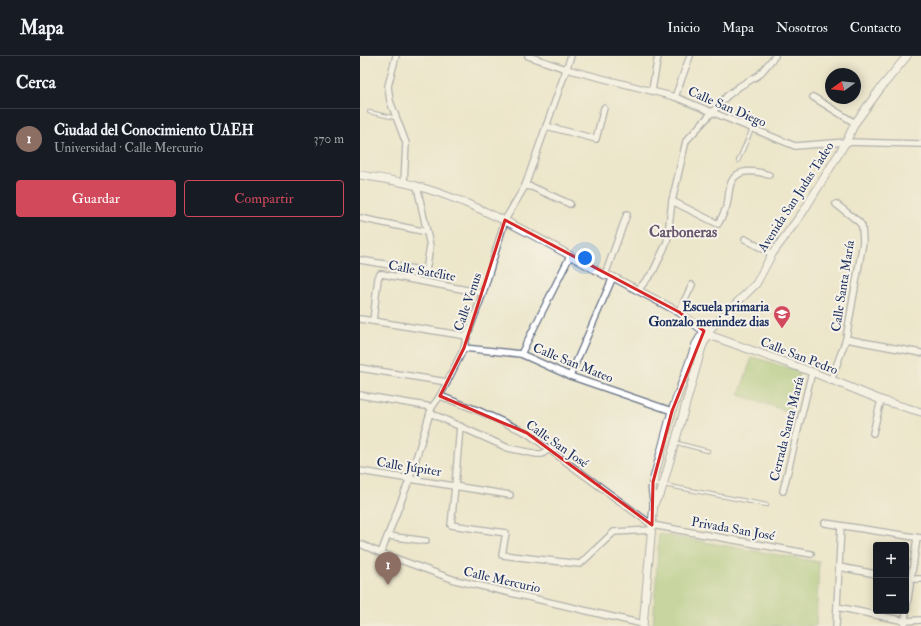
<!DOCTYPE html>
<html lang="es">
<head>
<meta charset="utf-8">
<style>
  :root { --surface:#171b24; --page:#242831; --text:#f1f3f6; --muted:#9ea1a6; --line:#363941; --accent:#d1495b }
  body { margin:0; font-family:"IM FELL Double Pica",serif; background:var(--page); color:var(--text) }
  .controls { position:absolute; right:12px; bottom:12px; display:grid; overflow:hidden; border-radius:4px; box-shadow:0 2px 10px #0003 }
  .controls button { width:36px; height:36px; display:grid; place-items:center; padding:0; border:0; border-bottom:1px solid var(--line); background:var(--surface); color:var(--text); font:20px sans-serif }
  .compass { position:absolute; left:465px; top:12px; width:36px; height:36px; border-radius:50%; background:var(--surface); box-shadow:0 2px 10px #0003; rotate:255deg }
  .you { position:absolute; left:225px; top:202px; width:14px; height:14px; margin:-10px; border:3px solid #fff; border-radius:50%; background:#1a73e8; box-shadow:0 0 0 6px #1a73e833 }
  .badge { display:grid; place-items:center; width:26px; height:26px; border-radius:50%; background:var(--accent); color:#fff; font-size:13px; font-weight:700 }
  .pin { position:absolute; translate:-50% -33px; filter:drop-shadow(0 1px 2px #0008) }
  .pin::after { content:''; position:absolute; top:21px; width:14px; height:12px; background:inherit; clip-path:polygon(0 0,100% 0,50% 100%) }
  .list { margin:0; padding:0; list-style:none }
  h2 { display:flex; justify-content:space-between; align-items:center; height:52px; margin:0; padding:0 16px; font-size:17px }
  h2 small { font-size:13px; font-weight:400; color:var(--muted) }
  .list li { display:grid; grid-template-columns:26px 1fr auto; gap:12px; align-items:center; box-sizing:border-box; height:60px; padding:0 16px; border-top:1px solid var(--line) }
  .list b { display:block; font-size:15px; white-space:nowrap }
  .list p { margin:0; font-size:13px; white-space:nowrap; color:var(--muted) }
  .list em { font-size:13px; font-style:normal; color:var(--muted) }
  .actions { display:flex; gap:8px; padding:12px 16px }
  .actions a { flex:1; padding:9px 0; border:1px solid var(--accent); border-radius:4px; text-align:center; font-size:14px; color:var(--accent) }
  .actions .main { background:var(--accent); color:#fff }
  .map { position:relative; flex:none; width:561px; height:570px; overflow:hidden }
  header { display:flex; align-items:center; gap:24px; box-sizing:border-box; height:56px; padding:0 20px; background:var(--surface); border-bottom:1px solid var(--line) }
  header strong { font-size:19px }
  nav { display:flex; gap:22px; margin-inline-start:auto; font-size:14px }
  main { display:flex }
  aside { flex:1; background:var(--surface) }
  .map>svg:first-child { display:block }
</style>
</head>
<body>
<header>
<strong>Mapa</strong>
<nav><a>Inicio</a><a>Mapa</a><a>Nosotros</a><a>Contacto</a></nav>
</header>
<main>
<aside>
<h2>Cerca<small></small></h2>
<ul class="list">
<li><span class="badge" style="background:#8d6e63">1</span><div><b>Ciudad del Conocimiento UAEH</b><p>Universidad · Calle Mercurio</p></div><em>370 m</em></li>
</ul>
<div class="actions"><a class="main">Guardar</a><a>Compartir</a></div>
</aside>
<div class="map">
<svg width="561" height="570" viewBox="0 0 561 570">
  <rect width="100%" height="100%" fill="#f7f3e8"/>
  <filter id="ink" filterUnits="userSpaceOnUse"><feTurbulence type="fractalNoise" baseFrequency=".025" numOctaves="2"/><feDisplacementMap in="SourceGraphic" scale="8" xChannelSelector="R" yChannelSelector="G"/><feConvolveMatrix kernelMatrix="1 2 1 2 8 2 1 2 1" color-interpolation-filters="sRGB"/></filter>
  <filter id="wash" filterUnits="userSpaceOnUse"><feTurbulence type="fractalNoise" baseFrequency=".012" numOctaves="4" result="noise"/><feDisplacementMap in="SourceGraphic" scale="16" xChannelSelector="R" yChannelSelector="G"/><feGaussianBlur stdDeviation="0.9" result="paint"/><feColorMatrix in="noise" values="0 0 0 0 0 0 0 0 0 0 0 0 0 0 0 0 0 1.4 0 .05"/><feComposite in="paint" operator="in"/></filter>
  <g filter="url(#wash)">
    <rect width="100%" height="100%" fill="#ece6cb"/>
    <g fill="#9bc16d" stroke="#5b7866">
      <polygon points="392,301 440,315 429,356 379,339"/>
      <polygon points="299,478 459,506 456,570 293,570"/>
    </g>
  </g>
  <g filter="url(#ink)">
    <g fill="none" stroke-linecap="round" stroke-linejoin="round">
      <g stroke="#646f84" stroke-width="4.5">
        <g id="lane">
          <polyline points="9,56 36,62"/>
          <polyline points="378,105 392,73"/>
          <polyline points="317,387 348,395"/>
          <polyline points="294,427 407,449"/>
        </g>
      </g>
      <g stroke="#646f84" stroke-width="8">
        <g id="street">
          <polyline points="36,0 28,30 30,45 46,87 44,127"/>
          <polyline points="168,0 206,13 315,41 435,90 486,86 561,88"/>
          <polyline points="292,34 298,0"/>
          <polyline points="315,41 330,0"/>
          <polyline points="453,41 495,67"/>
          <polyline points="186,70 236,83 244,52"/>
          <polyline points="165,130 172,131 210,148"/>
          <path d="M312,145L358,168C361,163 364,157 366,152C369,144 368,135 371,127C377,111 396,115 409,119"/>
          <polyline points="0,162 67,176"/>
          <polyline points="385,183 412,198"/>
          <polyline points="0,204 66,215 70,190 57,130"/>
          <polyline points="245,219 267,158"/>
          <polyline points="278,234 293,216 307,186 312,145 326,85 367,40 380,30 399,19 415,0"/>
          <polyline points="319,256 332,229"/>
          <polyline points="0,263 107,280"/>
          <polyline points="13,265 18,222 20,218 22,218 123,237"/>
          <polyline points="486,283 561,297"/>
          <polyline points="104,292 161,298 210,320 312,355"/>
          <polyline points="161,298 210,200"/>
          <polyline points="0,312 87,326"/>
          <polyline points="210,320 253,221"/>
          <polyline points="471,325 486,283 503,186 502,170 499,166 476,148"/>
          <polyline points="0,339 72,351"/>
          <polyline points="80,340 117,354 167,377 292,469 451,498"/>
          <polyline points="70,357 148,392 177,398 182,398 188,394"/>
          <polyline points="100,370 95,430 91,469 146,477 142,499 220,508 254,476 291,474"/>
          <polyline points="513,377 521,344"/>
          <polyline points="0,415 150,439"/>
          <polyline points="423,435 452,316"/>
          <polyline points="465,467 561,482"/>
          <polyline points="28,480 66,485"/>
          <polyline points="0,488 21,497 95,524 283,568"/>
          <polyline points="21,497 50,422 70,357 72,351 80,340 104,292 107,280 123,237 145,164 165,130 211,0"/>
          <polyline points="479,511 516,518"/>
          <polyline points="546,523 561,523"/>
          <polyline points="477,551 545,565 561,564"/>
          <polyline points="476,570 481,470"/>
          <polyline points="544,570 557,482"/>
        </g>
      </g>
      <g stroke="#646f84" stroke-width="9">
        <g id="secondary">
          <path d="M0,119C19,122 39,125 57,130C124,149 184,185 245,219L253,221L319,256L349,279L452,316L521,344L561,356"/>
          <polyline points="294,447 301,436 342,291 350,275"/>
          <polyline points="283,570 294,447 292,433 293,426 312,355 336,288 344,275 352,271 396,228 412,198 443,156 486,86 495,67 520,33 547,0"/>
        </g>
      </g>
      <use href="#lane" stroke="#fff" stroke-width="2.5"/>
      <use href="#street" stroke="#fff" stroke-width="5.5"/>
      <use href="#secondary" stroke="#fff" stroke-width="7"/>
    </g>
  </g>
  <path d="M0 0H561V570H0ZM145,164L319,256L344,275L312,355L293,426L292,469L167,377L80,340L104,292Z" fill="#ece6cb" fill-opacity=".55" fill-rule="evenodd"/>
  <path fill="none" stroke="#d62828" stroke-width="3" stroke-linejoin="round" d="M145,164L319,256L344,275L312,355L293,426L292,469L167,377L80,340L104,292Z"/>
  <defs>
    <g id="school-pin" transform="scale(0.9)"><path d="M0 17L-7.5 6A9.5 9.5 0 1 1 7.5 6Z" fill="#d1495b" stroke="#f7f3e8"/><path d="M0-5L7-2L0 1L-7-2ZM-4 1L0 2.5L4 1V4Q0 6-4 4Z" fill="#fff"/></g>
  </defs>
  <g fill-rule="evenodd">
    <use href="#school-pin" x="422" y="258"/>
  </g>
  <g text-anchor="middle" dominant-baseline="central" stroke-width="4" stroke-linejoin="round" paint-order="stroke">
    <g font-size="13" fill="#1b2f5e" stroke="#f7f3e8">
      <text transform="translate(367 51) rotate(23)">Calle San Diego</text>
      <text transform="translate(436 141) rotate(-57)">Avenida San Judas Tadeo</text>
      <text transform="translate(62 215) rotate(10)">Calle Satélite</text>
      <text transform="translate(483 230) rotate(-81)">Calle Santa María</text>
      <text transform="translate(108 246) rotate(-71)">Calle Venus</text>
      <text transform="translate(439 300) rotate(21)">Calle San Pedro</text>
      <text transform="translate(213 307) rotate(22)">Calle San Mateo</text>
      <text transform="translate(427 373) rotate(-76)">Cerrada Santa María</text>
      <text transform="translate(197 388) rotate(35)">Calle San José</text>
      <text transform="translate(49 411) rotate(9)">Calle Júpiter</text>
      <text transform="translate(373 473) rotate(10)">Privada San José</text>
      <text transform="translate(142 524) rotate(13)">Calle Mercurio</text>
    </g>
    <g font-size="13" font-weight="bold" fill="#1b2f5e" stroke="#f7f3e8" text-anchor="end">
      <text x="409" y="251">Escuela primaria<tspan x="409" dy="15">Gonzalo menindez dias</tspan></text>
    </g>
    <g font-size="15" font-weight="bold" fill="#68566e" stroke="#f7f3e8">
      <text x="323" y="176">Carboneras</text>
    </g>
  </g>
</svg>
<div class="controls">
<button>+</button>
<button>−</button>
</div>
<svg class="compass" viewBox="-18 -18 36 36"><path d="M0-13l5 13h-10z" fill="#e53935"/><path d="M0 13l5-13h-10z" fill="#9ea1a6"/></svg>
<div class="you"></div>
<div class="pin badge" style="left:28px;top:529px;background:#8d6e63">1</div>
</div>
</main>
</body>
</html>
